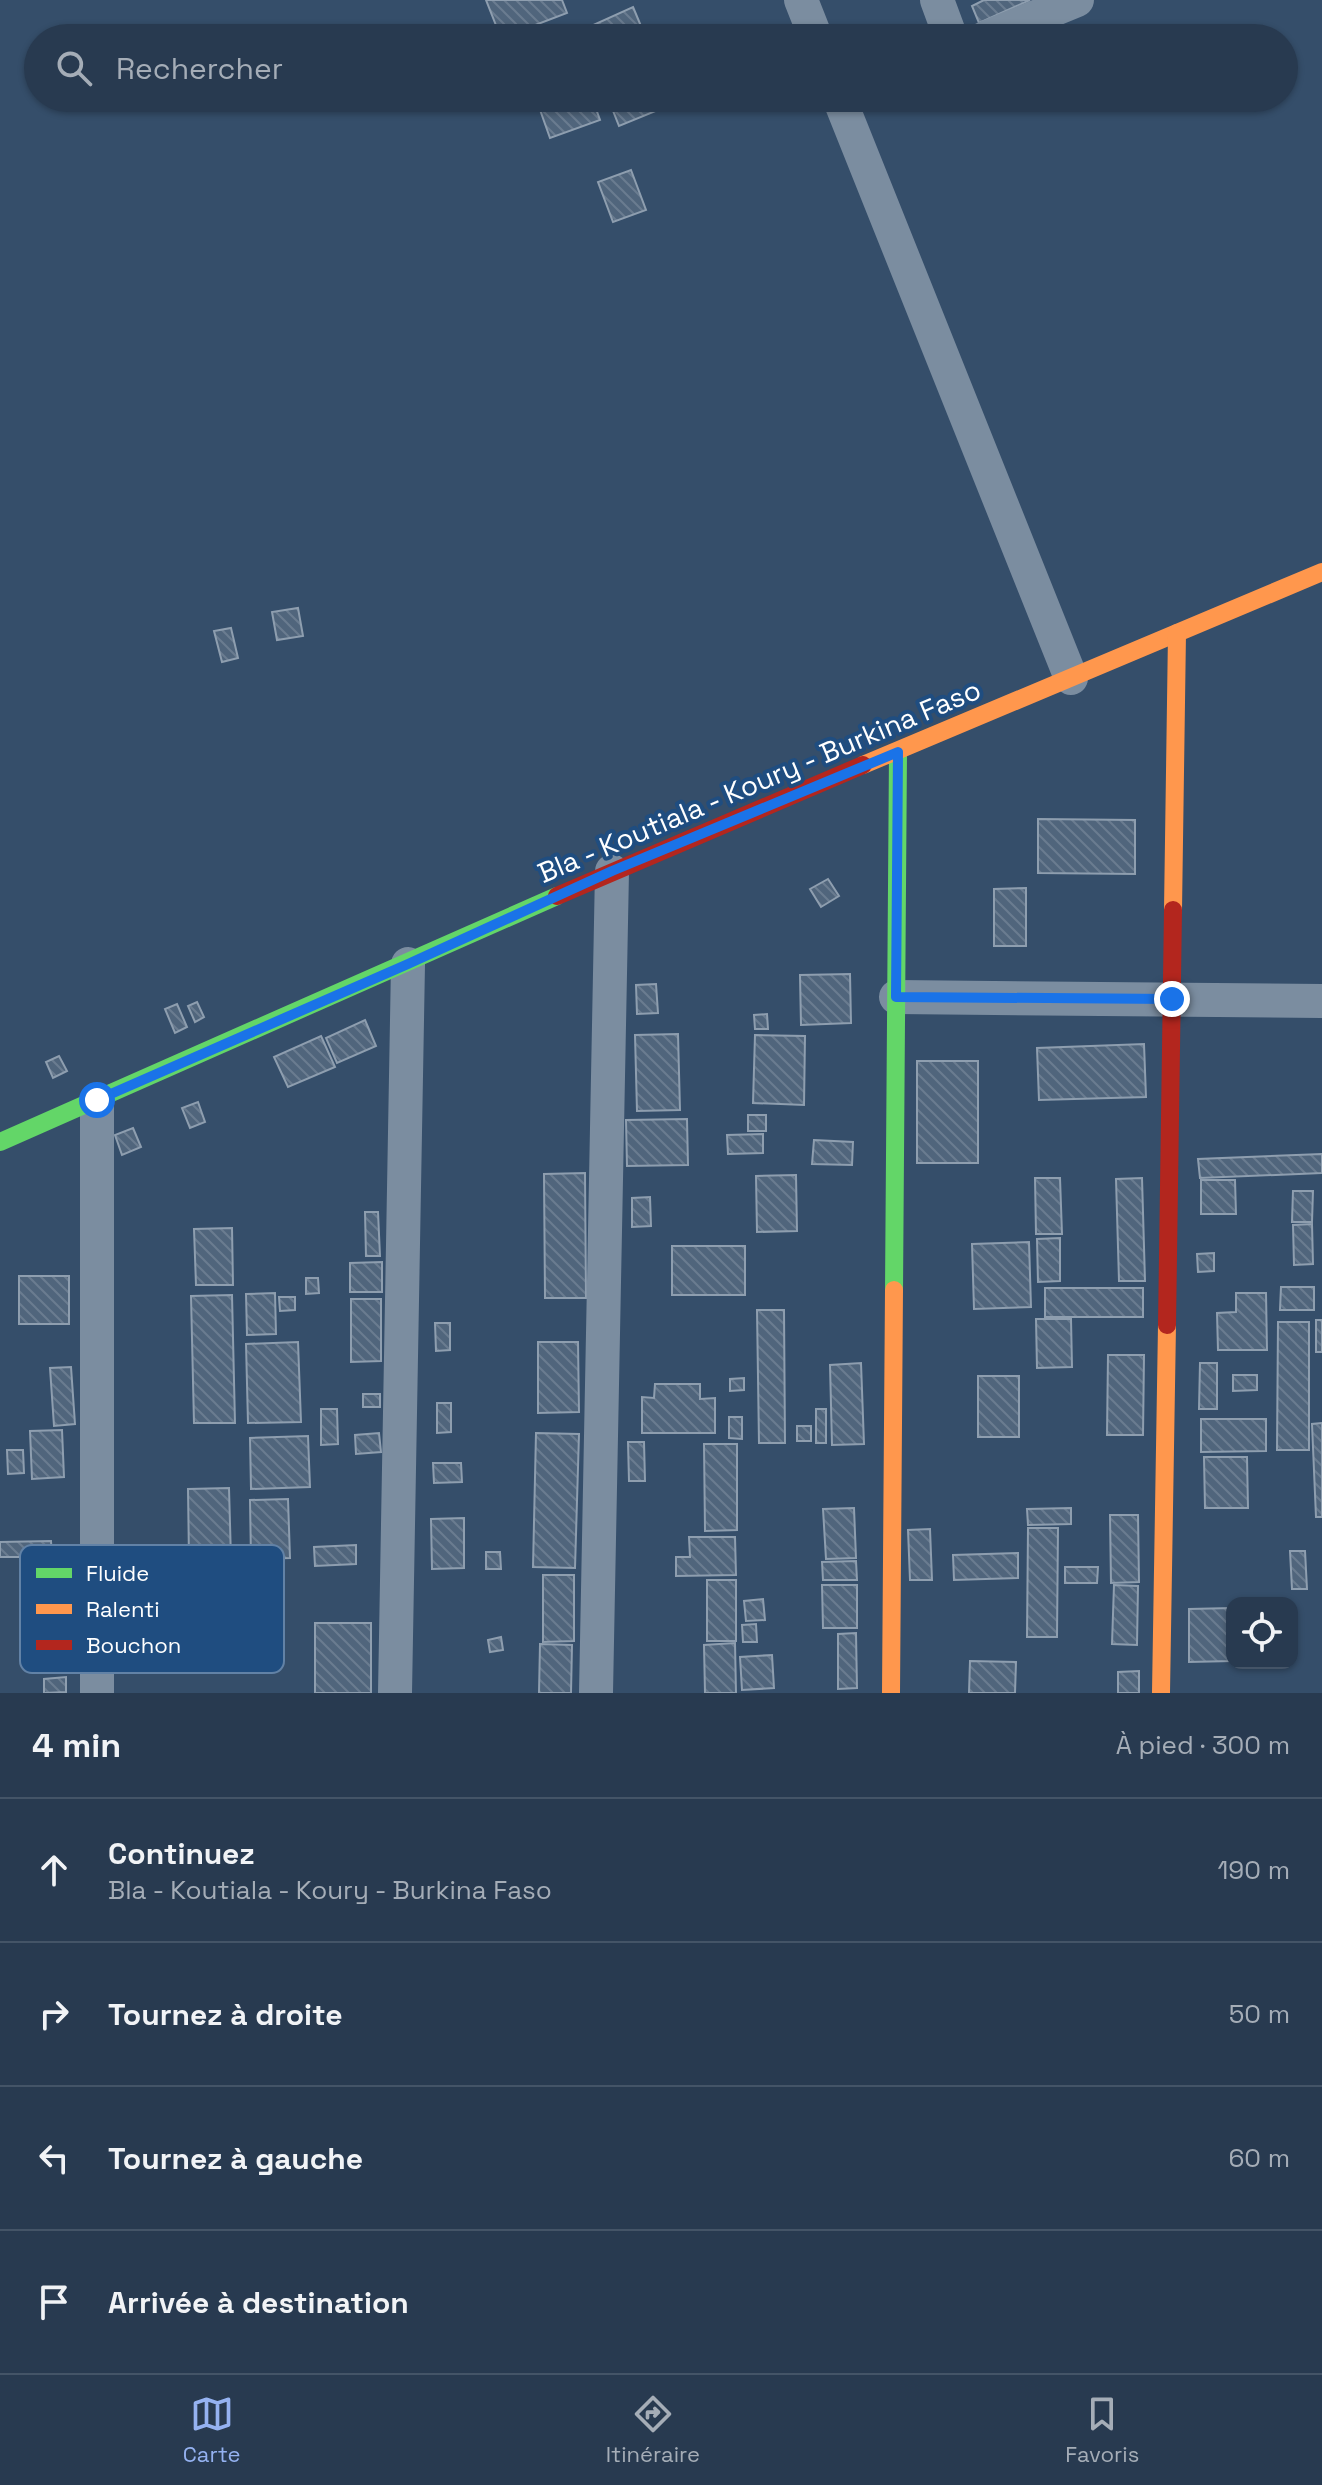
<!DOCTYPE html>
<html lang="fr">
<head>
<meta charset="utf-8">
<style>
  :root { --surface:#283a50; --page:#34455a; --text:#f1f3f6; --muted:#a5adb7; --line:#445467; --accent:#95b2f1 }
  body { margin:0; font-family:"Space Grotesk",sans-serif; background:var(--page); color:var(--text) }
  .controls { position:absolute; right:24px; bottom:24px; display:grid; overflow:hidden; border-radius:16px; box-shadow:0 2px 6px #0004 }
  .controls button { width:72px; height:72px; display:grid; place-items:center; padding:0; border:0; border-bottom:2px solid var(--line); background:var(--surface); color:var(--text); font:40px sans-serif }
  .stop { position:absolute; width:24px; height:24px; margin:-18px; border:6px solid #1a73e8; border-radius:50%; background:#fff }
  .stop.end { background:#1a73e8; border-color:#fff; box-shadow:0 2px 8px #0008 }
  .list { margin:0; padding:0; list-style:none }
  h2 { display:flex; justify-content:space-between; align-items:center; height:104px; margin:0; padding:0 32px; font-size:34px }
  h2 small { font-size:26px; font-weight:400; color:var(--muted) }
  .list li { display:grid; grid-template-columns:52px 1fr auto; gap:24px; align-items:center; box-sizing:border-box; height:144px; padding:0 32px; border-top:2px solid var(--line) }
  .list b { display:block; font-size:30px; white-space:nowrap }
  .list p { margin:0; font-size:26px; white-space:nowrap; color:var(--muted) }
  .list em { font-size:26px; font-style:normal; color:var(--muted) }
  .icon { flex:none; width:44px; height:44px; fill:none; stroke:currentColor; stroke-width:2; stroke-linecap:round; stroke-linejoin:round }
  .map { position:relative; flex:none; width:1322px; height:1693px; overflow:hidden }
  .search { position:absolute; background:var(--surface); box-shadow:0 2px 6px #0004; left:24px; right:24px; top:24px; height:88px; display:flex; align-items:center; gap:20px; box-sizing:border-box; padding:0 28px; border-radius:44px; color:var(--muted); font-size:30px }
  .sheet { height:680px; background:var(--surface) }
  nav { display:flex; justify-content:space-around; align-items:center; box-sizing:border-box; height:112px; border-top:2px solid var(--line); background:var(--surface); font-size:22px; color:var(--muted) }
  nav a { display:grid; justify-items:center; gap:4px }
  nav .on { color:var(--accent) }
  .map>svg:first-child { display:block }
</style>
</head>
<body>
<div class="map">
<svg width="1322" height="1693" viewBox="0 0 1322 1693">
  <defs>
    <pattern id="building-back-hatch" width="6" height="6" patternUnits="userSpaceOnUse" patternTransform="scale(2)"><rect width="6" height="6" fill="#50657c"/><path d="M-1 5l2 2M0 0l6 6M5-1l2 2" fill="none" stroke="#6a7c90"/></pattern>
  </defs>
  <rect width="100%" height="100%" fill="#354e6a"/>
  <g fill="url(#building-back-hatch)" stroke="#8e9eaf" stroke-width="2">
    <polygon points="486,0 562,0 567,13 501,38"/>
    <polygon points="984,0 1030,0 979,23 972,6"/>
    <polygon points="633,7 646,38 583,38 580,31"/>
    <polygon points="567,98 592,98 600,120 550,138 539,107"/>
    <polygon points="608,98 660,98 663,108 619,126"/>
    <polygon points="631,170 646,210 613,222 598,182"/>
    <polygon points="298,608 303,636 277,640 272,612"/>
    <polygon points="231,628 238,658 222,662 214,631"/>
    <polygon points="1038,819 1135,820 1135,874 1038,873"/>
    <polygon points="828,879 839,896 821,907 810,889"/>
    <polygon points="1026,888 1026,946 994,946 994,889"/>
    <polygon points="850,974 851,1023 801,1025 800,975"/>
    <polygon points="656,984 658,1013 637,1014 636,985"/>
    <polygon points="197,1002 204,1017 195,1022 188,1006"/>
    <polygon points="177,1004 187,1027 175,1033 165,1009"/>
    <polygon points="767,1014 768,1029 755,1029 754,1015"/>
    <polygon points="365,1020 376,1046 337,1063 326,1038"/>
    <polygon points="678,1034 680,1110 637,1111 635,1035"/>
    <polygon points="755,1035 805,1036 804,1105 753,1103"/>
    <polygon points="321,1036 335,1067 288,1087 274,1057"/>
    <polygon points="1144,1044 1146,1097 1039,1100 1037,1048"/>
    <polygon points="59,1056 67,1071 53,1078 46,1062"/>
    <rect x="917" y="1061" width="61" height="102"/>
    <polygon points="198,1102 205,1122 190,1128 182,1108"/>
    <rect x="748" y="1115" width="18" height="16"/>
    <polygon points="687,1119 688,1165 627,1166 626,1120"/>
    <polygon points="133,1128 141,1147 122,1155 115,1135"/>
    <polygon points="763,1134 763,1153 728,1154 727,1135"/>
    <polygon points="814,1140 853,1142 852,1165 812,1164"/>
    <polygon points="1322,1154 1322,1173 1200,1178 1198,1159"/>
    <polygon points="585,1173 586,1298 545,1298 544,1174"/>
    <polygon points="796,1175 797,1231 757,1232 756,1176"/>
    <polygon points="1035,1178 1060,1178 1062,1234 1036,1234"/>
    <polygon points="1142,1178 1145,1281 1119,1281 1116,1179"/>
    <polygon points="1201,1180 1235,1180 1236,1214 1201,1214"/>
    <polygon points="1293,1191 1313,1191 1312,1222 1292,1222"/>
    <polygon points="650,1197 651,1226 632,1227 632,1198"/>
    <polygon points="365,1212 378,1212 380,1256 366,1256"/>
    <polygon points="1312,1224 1313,1264 1294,1265 1293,1225"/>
    <polygon points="232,1228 233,1285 196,1285 194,1229"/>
    <polygon points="1060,1238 1060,1281 1038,1282 1037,1239"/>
    <polygon points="1029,1242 1031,1307 974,1309 972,1244"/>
    <rect x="672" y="1246" width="73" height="49"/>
    <polygon points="1214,1253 1214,1271 1198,1272 1197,1254"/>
    <polygon points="382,1262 382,1292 350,1292 350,1263"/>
    <rect x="19" y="1276" width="50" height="48"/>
    <polygon points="306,1278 318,1278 319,1293 306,1294"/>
    <polygon points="1281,1287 1314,1287 1314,1310 1280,1310"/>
    <rect x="1045" y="1288" width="98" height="29"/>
    <polygon points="275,1293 276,1334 247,1335 246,1294"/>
    <polygon points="1236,1293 1266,1293 1267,1350 1218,1350 1217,1313 1236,1312"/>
    <polygon points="232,1295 235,1423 194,1423 191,1296"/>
    <polygon points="279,1297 295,1297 295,1310 280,1311"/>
    <polygon points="351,1299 381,1299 381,1361 351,1362"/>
    <polygon points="757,1310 784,1310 785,1443 759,1443"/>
    <polygon points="1036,1319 1071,1319 1072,1367 1037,1368"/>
    <rect x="1316" y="1320" width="6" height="32"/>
    <polygon points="1278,1322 1309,1322 1309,1450 1277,1450"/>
    <polygon points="435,1323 450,1323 450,1350 436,1351"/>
    <polygon points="298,1342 301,1422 248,1423 246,1344"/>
    <polygon points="538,1342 578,1342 579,1412 538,1413"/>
    <polygon points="1108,1355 1144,1355 1143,1435 1107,1435"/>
    <polygon points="861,1363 864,1444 832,1445 830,1365"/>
    <polygon points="1200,1363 1217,1363 1217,1409 1199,1409"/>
    <polygon points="71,1367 75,1424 54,1426 50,1368"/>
    <polygon points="1233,1375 1257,1375 1257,1390 1233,1391"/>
    <rect x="978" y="1376" width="41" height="61"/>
    <polygon points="744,1378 744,1390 730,1391 730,1379"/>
    <polygon points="655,1384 700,1384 700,1399 715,1398 715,1433 642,1433 642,1397 654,1398"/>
    <rect x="363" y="1394" width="17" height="13"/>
    <polygon points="437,1403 451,1403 451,1432 437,1433"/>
    <polygon points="321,1409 337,1409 338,1444 321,1445"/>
    <rect x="816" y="1409" width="10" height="34"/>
    <polygon points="729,1417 742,1417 742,1439 729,1438"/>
    <polygon points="1201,1419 1266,1419 1266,1451 1201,1452"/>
    <polygon points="1322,1423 1322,1517 1316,1517 1312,1424"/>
    <rect x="797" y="1426" width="14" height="15"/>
    <polygon points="62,1430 64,1477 32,1479 30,1431"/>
    <polygon points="379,1433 381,1452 356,1454 355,1435"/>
    <polygon points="536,1433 579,1434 575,1568 533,1567"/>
    <polygon points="308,1436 310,1487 251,1489 250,1438"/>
    <polygon points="628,1442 644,1442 645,1481 629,1481"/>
    <polygon points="704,1444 737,1444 737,1530 705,1531"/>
    <polygon points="7,1450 23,1450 24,1473 8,1474"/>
    <polygon points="1204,1457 1247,1457 1248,1508 1205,1508"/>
    <polygon points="433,1463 461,1463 462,1482 434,1483"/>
    <polygon points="229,1488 231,1559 189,1560 188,1489"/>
    <polygon points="288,1499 290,1558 251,1559 250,1500"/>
    <polygon points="854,1508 856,1558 826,1559 823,1509"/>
    <polygon points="1071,1508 1071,1524 1028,1525 1027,1509"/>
    <polygon points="1110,1515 1138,1515 1139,1582 1111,1583"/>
    <polygon points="464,1518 464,1568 432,1569 431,1519"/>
    <polygon points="1028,1528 1058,1528 1057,1637 1027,1637"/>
    <polygon points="930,1529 932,1580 910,1580 908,1530"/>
    <polygon points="689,1537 735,1537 736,1575 676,1576 676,1557 690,1557"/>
    <polygon points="51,1541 52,1557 0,1557 0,1542"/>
    <polygon points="356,1545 356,1564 315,1566 314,1547"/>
    <polygon points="1290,1551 1305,1551 1307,1589 1292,1589"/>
    <polygon points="486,1552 500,1552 501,1569 486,1569"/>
    <polygon points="1018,1553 1018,1578 954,1580 953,1555"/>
    <polygon points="856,1561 857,1580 823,1580 822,1562"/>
    <polygon points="1065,1567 1098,1567 1097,1583 1065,1583"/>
    <polygon points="543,1575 574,1575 574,1641 543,1642"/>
    <rect x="707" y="1580" width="29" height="61"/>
    <polygon points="822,1585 857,1585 857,1628 823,1628"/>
    <polygon points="1114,1585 1138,1586 1137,1645 1112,1644"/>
    <polygon points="763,1599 765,1620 746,1621 744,1601"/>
    <polygon points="1232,1608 1232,1661 1189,1662 1189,1609"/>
    <rect x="315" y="1623" width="56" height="70"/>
    <polygon points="756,1624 757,1642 743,1642 742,1625"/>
    <polygon points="856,1633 857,1688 838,1689 838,1634"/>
    <polygon points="501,1637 503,1650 490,1652 488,1640"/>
    <polygon points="735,1643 736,1693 705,1693 704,1645"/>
    <polygon points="540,1644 572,1645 571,1693 539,1693"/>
    <polygon points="772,1655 774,1688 742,1690 740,1657"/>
    <polygon points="970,1661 1016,1662 1015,1693 969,1693"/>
    <polygon points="1139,1671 1139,1693 1118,1693 1118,1672"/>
    <polygon points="66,1677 66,1692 44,1693 44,1679"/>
  </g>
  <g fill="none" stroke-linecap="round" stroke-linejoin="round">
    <g stroke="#7b8da0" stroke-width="34">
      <polyline points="801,0 816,38"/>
      <polyline points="937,0 951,38"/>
      <polyline points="985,38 1077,0"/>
      <polyline points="839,98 1071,678"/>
      <polyline points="896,997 1322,1001"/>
      <polyline points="97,1100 97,1693"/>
      <polyline points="395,1693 408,964"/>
      <polyline points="596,1693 612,871"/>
    </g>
    <g stroke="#63d668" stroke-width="18">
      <polyline points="0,1142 557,896"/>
      <polyline points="894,1290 898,752"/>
    </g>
    <g stroke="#ff974d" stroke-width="18">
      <polyline points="863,765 1322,572"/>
      <polyline points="1173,910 1177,633"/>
      <polyline points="891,1693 894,1290"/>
      <polyline points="1161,1693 1167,1325"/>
    </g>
    <g stroke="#b3261e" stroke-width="18">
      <polyline points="557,896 863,765"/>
      <polyline points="1167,1325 1173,910"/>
    </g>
  </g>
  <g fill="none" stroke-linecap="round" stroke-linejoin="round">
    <polyline stroke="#1a73e8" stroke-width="10" points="97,1100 408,964 612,871 898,752 896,997 1172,999"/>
  </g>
  <g text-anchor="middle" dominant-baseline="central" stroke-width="8" stroke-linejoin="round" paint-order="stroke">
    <g font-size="28" fill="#fff" stroke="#1f4d80">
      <text transform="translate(759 781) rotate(-23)">Bla - Koutiala - Koury - Burkina Faso</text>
    </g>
  </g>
  <rect x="20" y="1545" width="264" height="128" rx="12" fill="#1f4d80" stroke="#6282a6" stroke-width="2"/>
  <rect x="36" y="1568" width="36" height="10" fill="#63d668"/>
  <rect x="36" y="1604" width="36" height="10" fill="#ff974d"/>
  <rect x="36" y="1640" width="36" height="10" fill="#b3261e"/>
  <g font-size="22" fill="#fff">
    <text x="86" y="1581">Fluide</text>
    <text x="86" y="1617">Ralenti</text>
    <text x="86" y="1653">Bouchon</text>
  </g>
</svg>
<div class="controls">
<button><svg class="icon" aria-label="locate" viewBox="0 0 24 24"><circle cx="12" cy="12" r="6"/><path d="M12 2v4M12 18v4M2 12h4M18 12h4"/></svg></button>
</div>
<div class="stop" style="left:97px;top:1100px"></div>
<div class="stop end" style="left:1172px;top:999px"></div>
<div class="search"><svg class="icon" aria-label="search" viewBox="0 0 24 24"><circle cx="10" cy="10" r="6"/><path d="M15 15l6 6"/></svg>Rechercher</div>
</div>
<section class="sheet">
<h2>4 min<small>À pied · 300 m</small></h2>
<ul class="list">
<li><svg class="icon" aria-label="ahead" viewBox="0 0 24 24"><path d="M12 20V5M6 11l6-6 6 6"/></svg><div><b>Continuez</b><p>Bla - Koutiala - Koury - Burkina Faso</p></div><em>190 m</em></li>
<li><svg class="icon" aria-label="right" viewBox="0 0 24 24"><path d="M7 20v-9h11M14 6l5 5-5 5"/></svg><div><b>Tournez à droite</b></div><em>50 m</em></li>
<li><svg class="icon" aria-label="left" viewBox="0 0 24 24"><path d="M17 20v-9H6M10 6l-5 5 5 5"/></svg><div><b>Tournez à gauche</b></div><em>60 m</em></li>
<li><svg class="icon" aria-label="arrive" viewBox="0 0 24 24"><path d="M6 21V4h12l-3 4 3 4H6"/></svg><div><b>Arrivée à destination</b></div></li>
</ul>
</section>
<nav>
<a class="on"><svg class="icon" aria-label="map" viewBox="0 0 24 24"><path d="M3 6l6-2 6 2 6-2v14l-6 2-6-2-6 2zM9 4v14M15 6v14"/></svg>Carte</a>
<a><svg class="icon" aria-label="directions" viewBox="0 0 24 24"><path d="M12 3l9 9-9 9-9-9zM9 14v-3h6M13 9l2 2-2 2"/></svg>Itinéraire</a>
<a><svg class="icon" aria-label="saved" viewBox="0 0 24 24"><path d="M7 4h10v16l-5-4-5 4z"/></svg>Favoris</a>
</nav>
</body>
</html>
